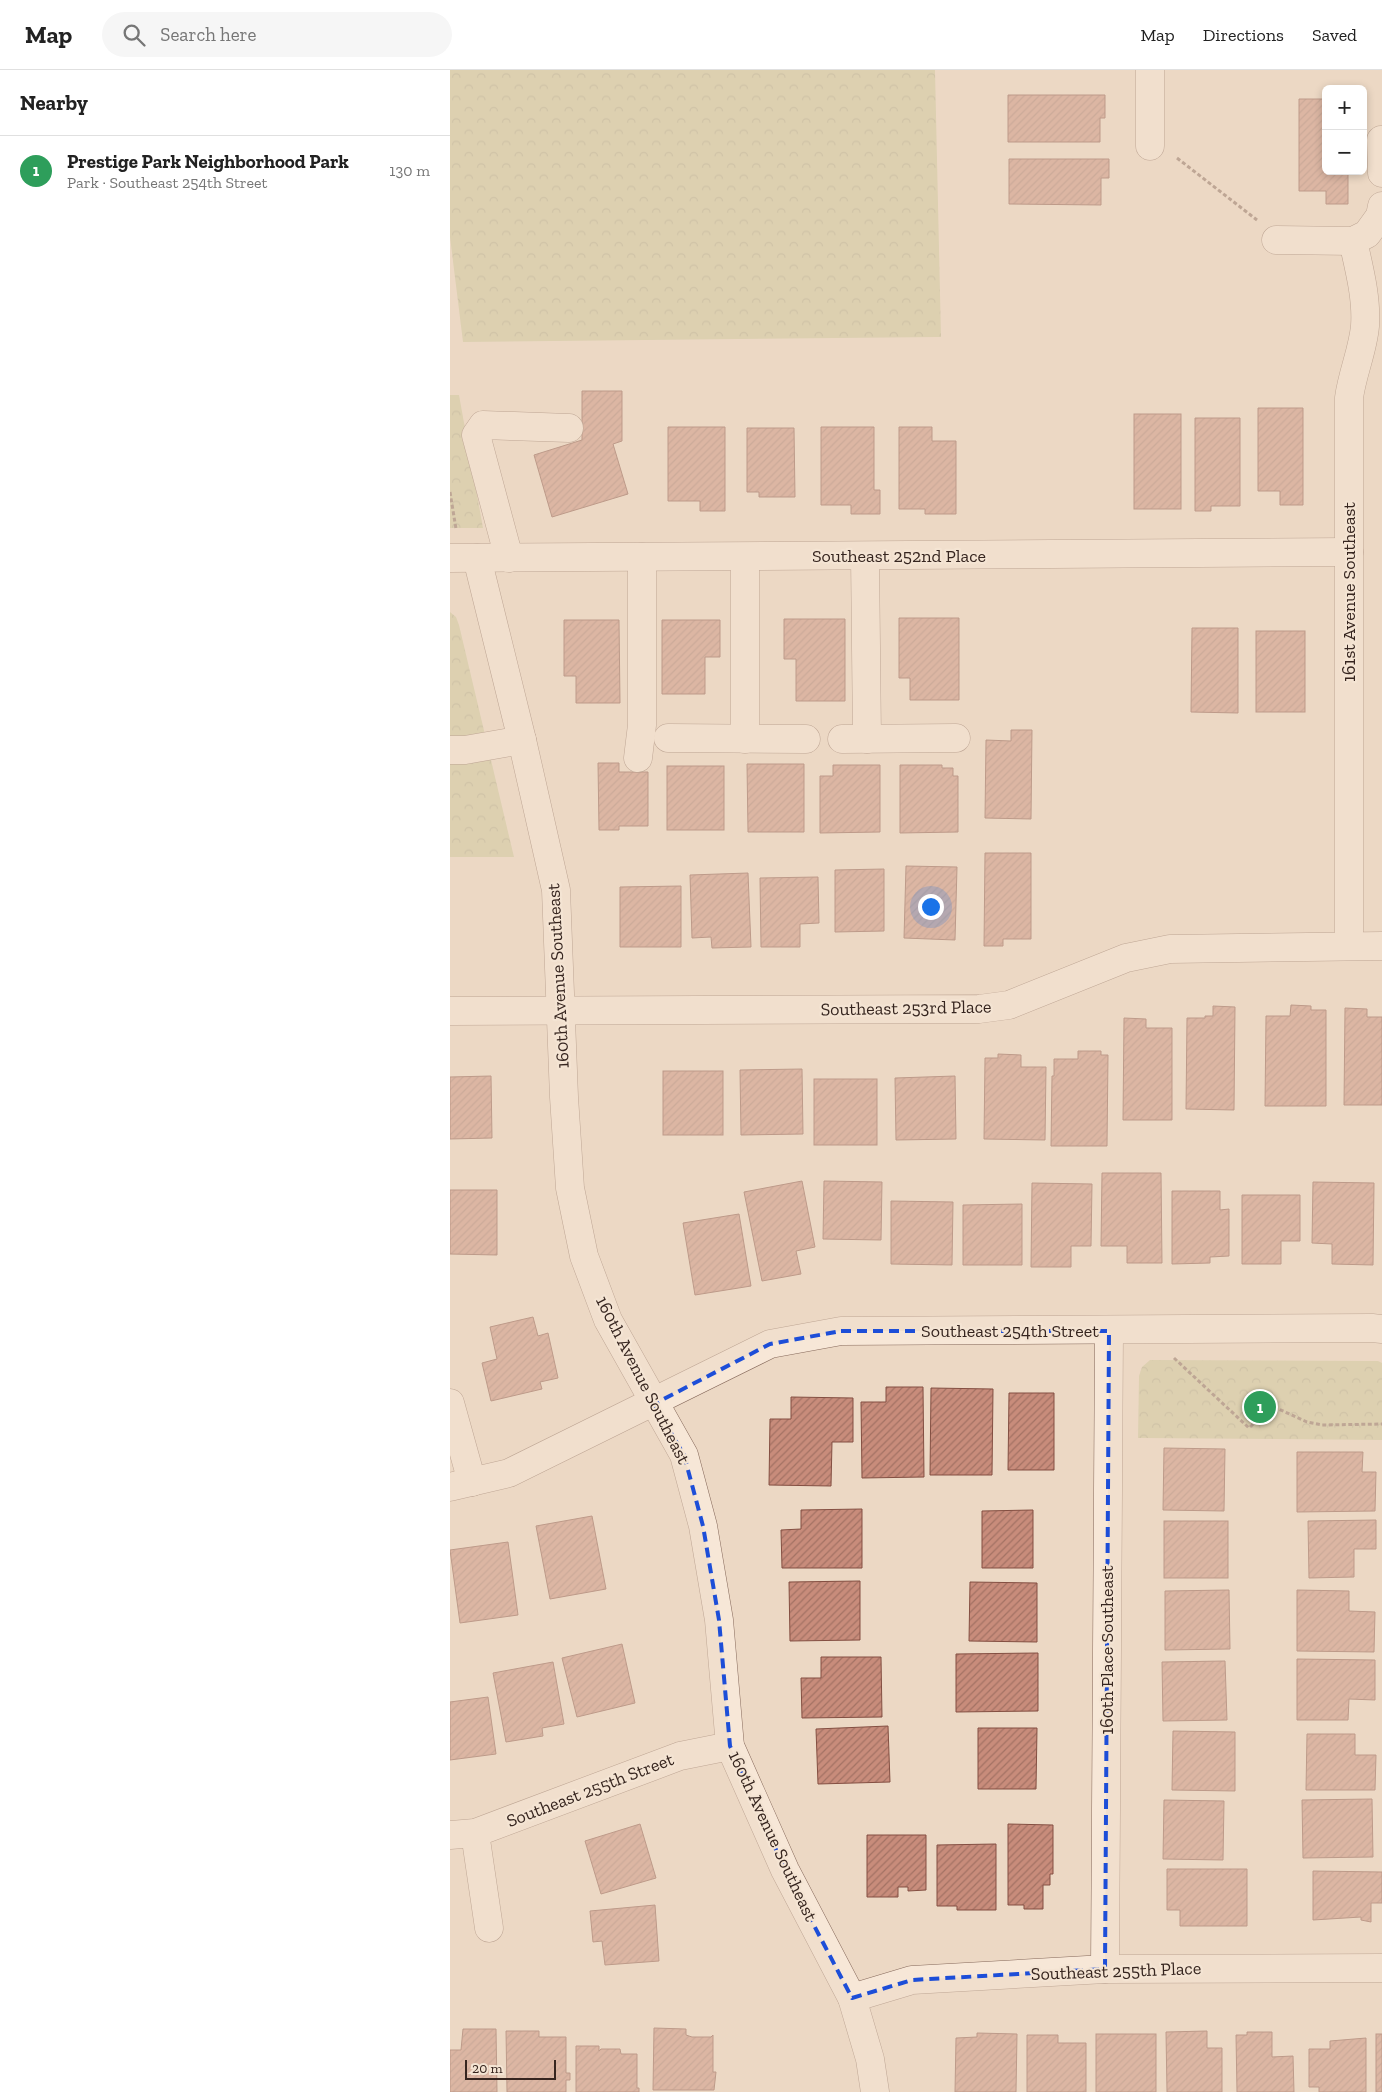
<!DOCTYPE html>
<html lang="en">
<head>
<meta charset="utf-8">
<style>
  :root { --surface:#fff; --page:#f6f6f6; --text:#222; --muted:#767676; --line:#e0e0e0; --accent:#922e43 }
  body { margin:0; font-family:"Zilla Slab",serif; background:var(--page); color:var(--text) }
  .controls { position:absolute; right:15px; top:15px; display:grid; overflow:hidden; border-radius:8px; box-shadow:0 2px 8px #0003 }
  .controls button { width:45px; height:45px; display:grid; place-items:center; padding:0; border:0; border-bottom:1px solid var(--line); background:var(--surface); color:var(--text); font:25px sans-serif }
  .scale { position:absolute; left:15px; bottom:12px; width:91px; box-sizing:border-box; padding-left:5px; border:2px solid #36251f; border-top:0; font-size:14px; line-height:18px; white-space:nowrap; color:#36251f; -webkit-text-stroke:4px #f4e4d3; paint-order:stroke }
  .you { position:absolute; left:480px; top:836px; width:18px; height:18px; margin:-12px; border:4px solid #fff; border-radius:50%; background:#1a73e8; box-shadow:0 0 0 8px #1a73e833 }
  .badge { display:grid; place-items:center; width:32px; height:32px; border-radius:50%; background:var(--accent); color:#fff; font-size:16px; font-weight:700 }
  .pin { position:absolute; translate:-50% -50%; border:2px solid #fff; box-shadow:0 1px 5px #0006 }
  .list { margin:0; padding:0; list-style:none }
  h2 { display:flex; justify-content:space-between; align-items:center; height:65px; margin:0; padding:0 20px; font-size:21px }
  h2 small { font-size:16px; font-weight:400; color:var(--muted) }
  .list li { display:grid; grid-template-columns:32px 1fr auto; gap:15px; align-items:center; box-sizing:border-box; height:70px; padding:0 20px; border-top:1px solid var(--line) }
  .list b { display:block; font-size:19px; white-space:nowrap }
  .list p { margin:0; font-size:16px; white-space:nowrap; color:var(--muted) }
  .list em { font-size:16px; font-style:normal; color:var(--muted) }
  .icon { flex:none; width:28px; height:28px; fill:none; stroke:currentColor; stroke-width:2; stroke-linecap:round; stroke-linejoin:round }
  .map { position:relative; flex:none; width:932px; height:2022px; overflow:hidden }
  header { display:flex; align-items:center; gap:30px; box-sizing:border-box; height:70px; padding:0 25px; background:var(--surface); border-bottom:1px solid var(--line) }
  header strong { font-size:24px }
  nav { display:flex; gap:28px; margin-inline-start:auto; font-size:18px }
  .search { width:350px; height:45px; background:var(--page); display:flex; align-items:center; gap:12px; box-sizing:border-box; padding:0 18px; border-radius:28px; color:var(--muted); font-size:19px }
  main { display:flex }
  aside { flex:1; background:var(--surface) }
  .map>svg:first-child { display:block }
</style>
</head>
<body>
<header>
<strong>Map</strong>
<div class="search"><svg class="icon" aria-label="search" viewBox="0 0 24 24"><circle cx="10" cy="10" r="6"/><path d="M15 15l6 6"/></svg>Search here</div>
<nav><a>Map</a><a>Directions</a><a>Saved</a></nav>
</header>
<main>
<aside>
<h2>Nearby<small></small></h2>
<ul class="list">
<li><span class="badge" style="background:#2e9e5b">1</span><div><b>Prestige Park Neighborhood Park</b><p>Park · Southeast 254th Street</p></div><em>130 m</em></li>
</ul>
</aside>
<div class="map">
<svg width="932" height="2022" viewBox="0 0 932 2022">
  <defs>
    <pattern id="forest-crowns" width="20" height="18" patternUnits="userSpaceOnUse" patternTransform="scale(1.25)"><rect width="20" height="18" fill="#c9c598"/><path d="M2 6a3 3 0 1 1 6 0M12 15a3 3 0 1 1 6 0" fill="none" stroke="#ada983"/></pattern>
    <pattern id="building-hatch" width="6" height="6" patternUnits="userSpaceOnUse" patternTransform="scale(1.25)"><rect width="6" height="6" fill="#c88c7b"/><path d="M-1 1l2-2M0 6l6-6M5 7l2-2" fill="none" stroke="#a37264"/></pattern>
  </defs>
  <rect width="100%" height="100%" fill="#ecd8c4"/>
  <g fill="url(#forest-crowns)">
    <polygon points="0,0 485,0 491,267 13,272 0,167"/>
    <polygon points="0,325 9,325 33,458 0,458"/>
    <polygon points="0,542 6,547 9,555 64,787 0,787"/>
    <polygon points="700,1290 928,1291 932,1293 932,1370 688,1368 689,1306 692,1297"/>
  </g>
  <g fill="url(#building-hatch)" stroke="#844f42">
    <polygon points="558,25 655,25 655,48 650,48 650,72 558,72"/>
    <polygon points="849,29 876,29 876,101 898,101 898,134 876,134 876,121 849,121"/>
    <polygon points="559,89 659,89 659,108 651,108 651,135 559,134"/>
    <polygon points="132,321 172,321 172,371 163,374 178,424 102,447 84,385 132,370"/>
    <polygon points="808,338 853,338 853,435 830,435 830,421 808,421"/>
    <rect x="684" y="344" width="47" height="95"/>
    <polygon points="745,348 790,348 790,436 761,436 761,441 745,441"/>
    <polygon points="218,357 275,357 275,441 250,441 250,431 218,431"/>
    <polygon points="371,357 424,357 424,420 430,420 430,444 401,444 401,435 371,435"/>
    <polygon points="449,357 482,357 482,371 506,371 506,444 475,444 475,439 449,439"/>
    <polygon points="297,358 344,358 345,427 309,427 309,422 297,422"/>
    <polygon points="449,548 509,548 509,630 460,630 460,608 449,608"/>
    <polygon points="334,549 395,549 395,631 346,631 346,589 334,589"/>
    <polygon points="114,550 169,550 170,633 126,633 126,606 114,606"/>
    <polygon points="212,550 270,550 270,587 255,587 255,624 212,624"/>
    <polygon points="742,558 788,558 788,643 741,642"/>
    <rect x="806" y="561" width="49" height="81"/>
    <polygon points="561,660 582,660 581,749 535,748 536,670 561,671"/>
    <polygon points="148,693 169,693 169,702 198,702 198,756 169,756 169,760 149,760"/>
    <polygon points="297,694 354,694 354,762 298,762"/>
    <polygon points="383,695 430,695 430,762 370,763 370,706 383,706"/>
    <polygon points="450,695 492,695 492,698 503,698 503,706 508,706 508,762 450,763"/>
    <rect x="217" y="696" width="57" height="64"/>
    <polygon points="535,783 581,783 581,869 553,869 553,876 534,876"/>
    <polygon points="456,796 507,797 505,870 454,868"/>
    <polygon points="434,799 434,861 385,862 385,800"/>
    <polygon points="298,803 301,877 262,878 261,867 242,868 240,805"/>
    <polygon points="368,807 369,853 350,854 350,877 311,877 310,808"/>
    <polygon points="231,816 231,877 170,877 170,817"/>
    <polygon points="841,935 861,936 861,940 876,940 876,1036 815,1036 816,946 840,946"/>
    <polygon points="763,936 785,937 784,1040 736,1039 737,948 755,948 755,946 763,946"/>
    <polygon points="895,938 917,939 917,947 932,947 932,1035 894,1035"/>
    <polygon points="674,948 696,949 696,958 722,958 722,1050 673,1050"/>
    <polygon points="628,981 651,981 651,985 658,985 657,1076 601,1076 602,1006 604,1006 604,989 628,989"/>
    <polygon points="548,984 571,985 571,997 596,997 595,1070 534,1069 535,988 548,988"/>
    <polygon points="352,999 353,1064 291,1065 290,1000"/>
    <rect x="213" y="1001" width="60" height="64"/>
    <polygon points="41,1006 42,1068 0,1069 0,1007"/>
    <polygon points="505,1006 506,1069 446,1070 445,1008"/>
    <rect x="364" y="1009" width="63" height="66"/>
    <polygon points="652,1103 711,1103 712,1193 677,1193 677,1176 651,1176"/>
    <polygon points="352,1111 365,1177 346,1181 351,1204 312,1211 294,1122"/>
    <polygon points="374,1111 432,1112 431,1170 373,1169"/>
    <polygon points="863,1112 924,1113 923,1195 882,1194 882,1174 862,1173"/>
    <polygon points="582,1113 642,1114 641,1176 621,1176 621,1197 581,1197"/>
    <polygon points="0,1120 47,1120 47,1185 0,1184"/>
    <polygon points="722,1121 770,1121 770,1140 779,1139 779,1186 760,1187 760,1193 722,1194"/>
    <polygon points="792,1125 850,1125 850,1171 831,1171 831,1194 792,1194"/>
    <polygon points="441,1131 503,1132 502,1195 441,1194"/>
    <polygon points="572,1134 572,1195 513,1195 513,1135"/>
    <polygon points="289,1144 301,1216 245,1225 233,1153"/>
    <polygon points="83,1247 88,1266 98,1263 108,1308 90,1312 92,1319 41,1331 32,1293 47,1289 40,1257"/>
    <polygon points="436,1317 473,1317 474,1407 412,1408 411,1332 436,1332"/>
    <polygon points="481,1318 543,1319 542,1405 480,1405"/>
    <polygon points="559,1323 604,1323 604,1400 558,1400"/>
    <polygon points="341,1327 403,1328 403,1372 382,1372 381,1416 319,1415 320,1349 341,1349"/>
    <polygon points="714,1378 775,1379 774,1441 713,1440"/>
    <polygon points="847,1382 913,1382 912,1402 926,1402 925,1441 847,1442"/>
    <polygon points="412,1439 412,1498 332,1498 331,1460 351,1459 351,1440"/>
    <polygon points="583,1440 583,1498 532,1498 532,1441"/>
    <polygon points="142,1446 156,1519 100,1529 86,1456"/>
    <polygon points="926,1450 926,1479 904,1479 904,1507 859,1508 858,1451"/>
    <rect x="714" y="1451" width="64" height="57"/>
    <polygon points="58,1472 68,1545 10,1553 0,1480"/>
    <polygon points="410,1511 410,1570 340,1571 339,1512"/>
    <polygon points="520,1512 587,1513 587,1572 519,1571"/>
    <polygon points="779,1520 780,1579 715,1580 715,1521"/>
    <polygon points="847,1520 899,1521 899,1541 925,1542 924,1582 847,1581"/>
    <polygon points="172,1574 185,1633 127,1647 112,1588"/>
    <polygon points="588,1583 588,1641 506,1642 506,1584"/>
    <polygon points="371,1587 431,1587 432,1647 352,1648 351,1608 371,1608"/>
    <polygon points="847,1589 925,1590 925,1630 899,1629 898,1650 847,1650"/>
    <polygon points="775,1591 777,1650 713,1651 712,1592"/>
    <polygon points="103,1592 114,1654 92,1658 93,1666 56,1672 43,1603"/>
    <polygon points="38,1627 46,1684 0,1690 0,1632"/>
    <polygon points="438,1656 440,1712 368,1714 366,1659"/>
    <polygon points="528,1658 587,1658 586,1719 528,1719"/>
    <polygon points="723,1661 785,1662 785,1721 722,1720"/>
    <polygon points="857,1664 905,1664 905,1685 926,1685 925,1720 856,1720"/>
    <polygon points="922,1729 923,1787 853,1788 852,1730"/>
    <polygon points="714,1730 774,1731 773,1790 713,1789"/>
    <polygon points="190,1754 206,1808 151,1824 135,1771"/>
    <polygon points="558,1754 603,1755 603,1804 600,1804 600,1815 593,1815 593,1839 574,1839 574,1835 558,1835"/>
    <polygon points="417,1765 476,1765 476,1820 458,1821 458,1817 448,1817 448,1827 417,1827"/>
    <polygon points="546,1774 546,1840 507,1840 507,1836 487,1836 487,1775"/>
    <polygon points="717,1799 797,1799 797,1856 730,1856 730,1840 717,1840"/>
    <polygon points="863,1801 932,1802 932,1833 921,1833 921,1852 911,1850 911,1847 863,1850"/>
    <polygon points="205,1835 209,1891 155,1895 152,1871 143,1872 140,1841"/>
    <polygon points="204,1958 236,1959 236,1965 242,1967 261,1967 263,1965 263,2002 266,2002 264,2020 203,2020"/>
    <polygon points="13,1959 46,1959 47,2022 0,2022 0,1980 11,1980"/>
    <polygon points="56,1961 89,1961 89,1967 116,1967 116,2003 120,2003 120,2010 116,2010 116,2022 57,2022"/>
    <polygon points="757,1961 757,1978 772,1978 772,2022 717,2022 716,1962"/>
    <polygon points="797,1962 822,1962 822,1987 843,1986 844,2022 787,2022 786,1965 797,1965"/>
    <polygon points="527,1963 567,1964 566,2022 505,2022 506,1968 527,1967"/>
    <rect x="646" y="1964" width="60" height="58"/>
    <rect x="926" y="1964" width="6" height="58"/>
    <polygon points="577,1965 608,1965 608,1973 636,1973 636,2022 577,2022"/>
    <polygon points="916,1968 916,2022 869,2022 869,2017 859,2017 859,1979 880,1979 880,1971"/>
    <polygon points="126,1976 149,1976 149,1981 151,1979 170,1979 171,1984 187,1984 187,2018 189,2018 189,2022 126,2022"/>
  </g>
  <g fill="none" stroke-linecap="round" stroke-linejoin="round">
    <g stroke="#86695b" stroke-width="29">
      <g id="minor">
        <polyline points="931,70 932,103"/>
        <polyline points="700,76 700,0"/>
        <polyline points="826,170 903,171 917,164 930,146 932,136"/>
        <polyline points="415,486 417,669"/>
        <polyline points="295,487 295,669"/>
        <polyline points="0,488 899,482"/>
        <polyline points="27,488 72,670 106,820 114,1027 120,1118 134,1186 158,1250 234,1385 253,1456 269,1550 280,1676 335,1800 402,1928 420,1989 425,2022"/>
        <polyline points="59,488 26,365 33,355 119,358"/>
        <polyline points="218,668 356,669"/>
        <polyline points="392,669 506,668"/>
        <polyline points="0,680 15,680 72,670"/>
        <polyline points="188,688 192,655 192,487"/>
        <path d="M899,875V328C902,304 913,280 915,256C917,228 909,198 903,171"/>
        <polyline points="0,941 529,939 559,935 676,888 720,879 932,876"/>
        <polyline points="0,1333 22,1412"/>
        <polyline points="0,1417 59,1403 320,1274 391,1261 922,1258 932,1259"/>
        <polyline points="25,1763 39,1858"/>
        <polyline points="0,1765 25,1763 230,1686 280,1676"/>
        <polyline points="655,1899 659,1261"/>
        <polyline points="402,1928 462,1910 655,1899 932,1898"/>
      </g>
    </g>
    <g stroke="#86695b" stroke-width="3" stroke-dasharray="4 2.5" stroke-linecap="butt">
      <polyline points="727,88 807,150"/>
      <polyline points="0,422 6,459"/>
      <polyline points="724,1288 799,1358 822,1336 857,1352 872,1355 932,1354"/>
    </g>
    <use href="#minor" stroke="#f7e7d7" stroke-width="28"/>
  </g>
  <path d="M0 0H932V2022H0ZM391,1261H659L655,1899L462,1910L402,1928L335,1800L280,1676L269,1550L253,1456L234,1385L204,1334L320,1274Z" fill="#ecd8c4" fill-opacity=".55" fill-rule="evenodd"/>
  <path fill="none" stroke="#1d4ed8" stroke-width="4" stroke-dasharray="10 6" stroke-linejoin="round" d="M391,1261H659L655,1899L462,1910L402,1928L335,1800L280,1676L269,1550L253,1456L234,1385L204,1334L320,1274Z"/>
  <g text-anchor="middle" dominant-baseline="central" stroke-width="4.5" stroke-linejoin="round" paint-order="stroke">
    <g font-size="18" fill="#36251f" stroke="#f4e4d3">
      <text x="449" y="486">Southeast 252nd Place</text>
      <text transform="translate(899 522) rotate(-90)">161st Avenue Southeast</text>
      <text transform="translate(108 906) rotate(-93)">160th Avenue Southeast</text>
      <text transform="translate(456 938) rotate(-1)">Southeast 253rd Place</text>
      <text x="560" y="1261">Southeast 254th Street</text>
      <text transform="translate(193 1310) rotate(63)">160th Avenue Southeast</text>
      <text transform="translate(657 1580) rotate(-90)">160th Place Southeast</text>
      <text transform="translate(140 1720) rotate(-21)">Southeast 255th Street</text>
      <text transform="translate(323 1766) rotate(65)">160th Avenue Southeast</text>
      <text transform="translate(666 1901) rotate(-2)">Southeast 255th Place</text>
    </g>
  </g>
</svg>
<div class="controls">
<button>+</button>
<button>−</button>
</div>
<div class="scale">20 m</div>
<div class="you"></div>
<div class="pin badge" style="left:810px;top:1337px;background:#2e9e5b">1</div>
</div>
</main>
</body>
</html>
